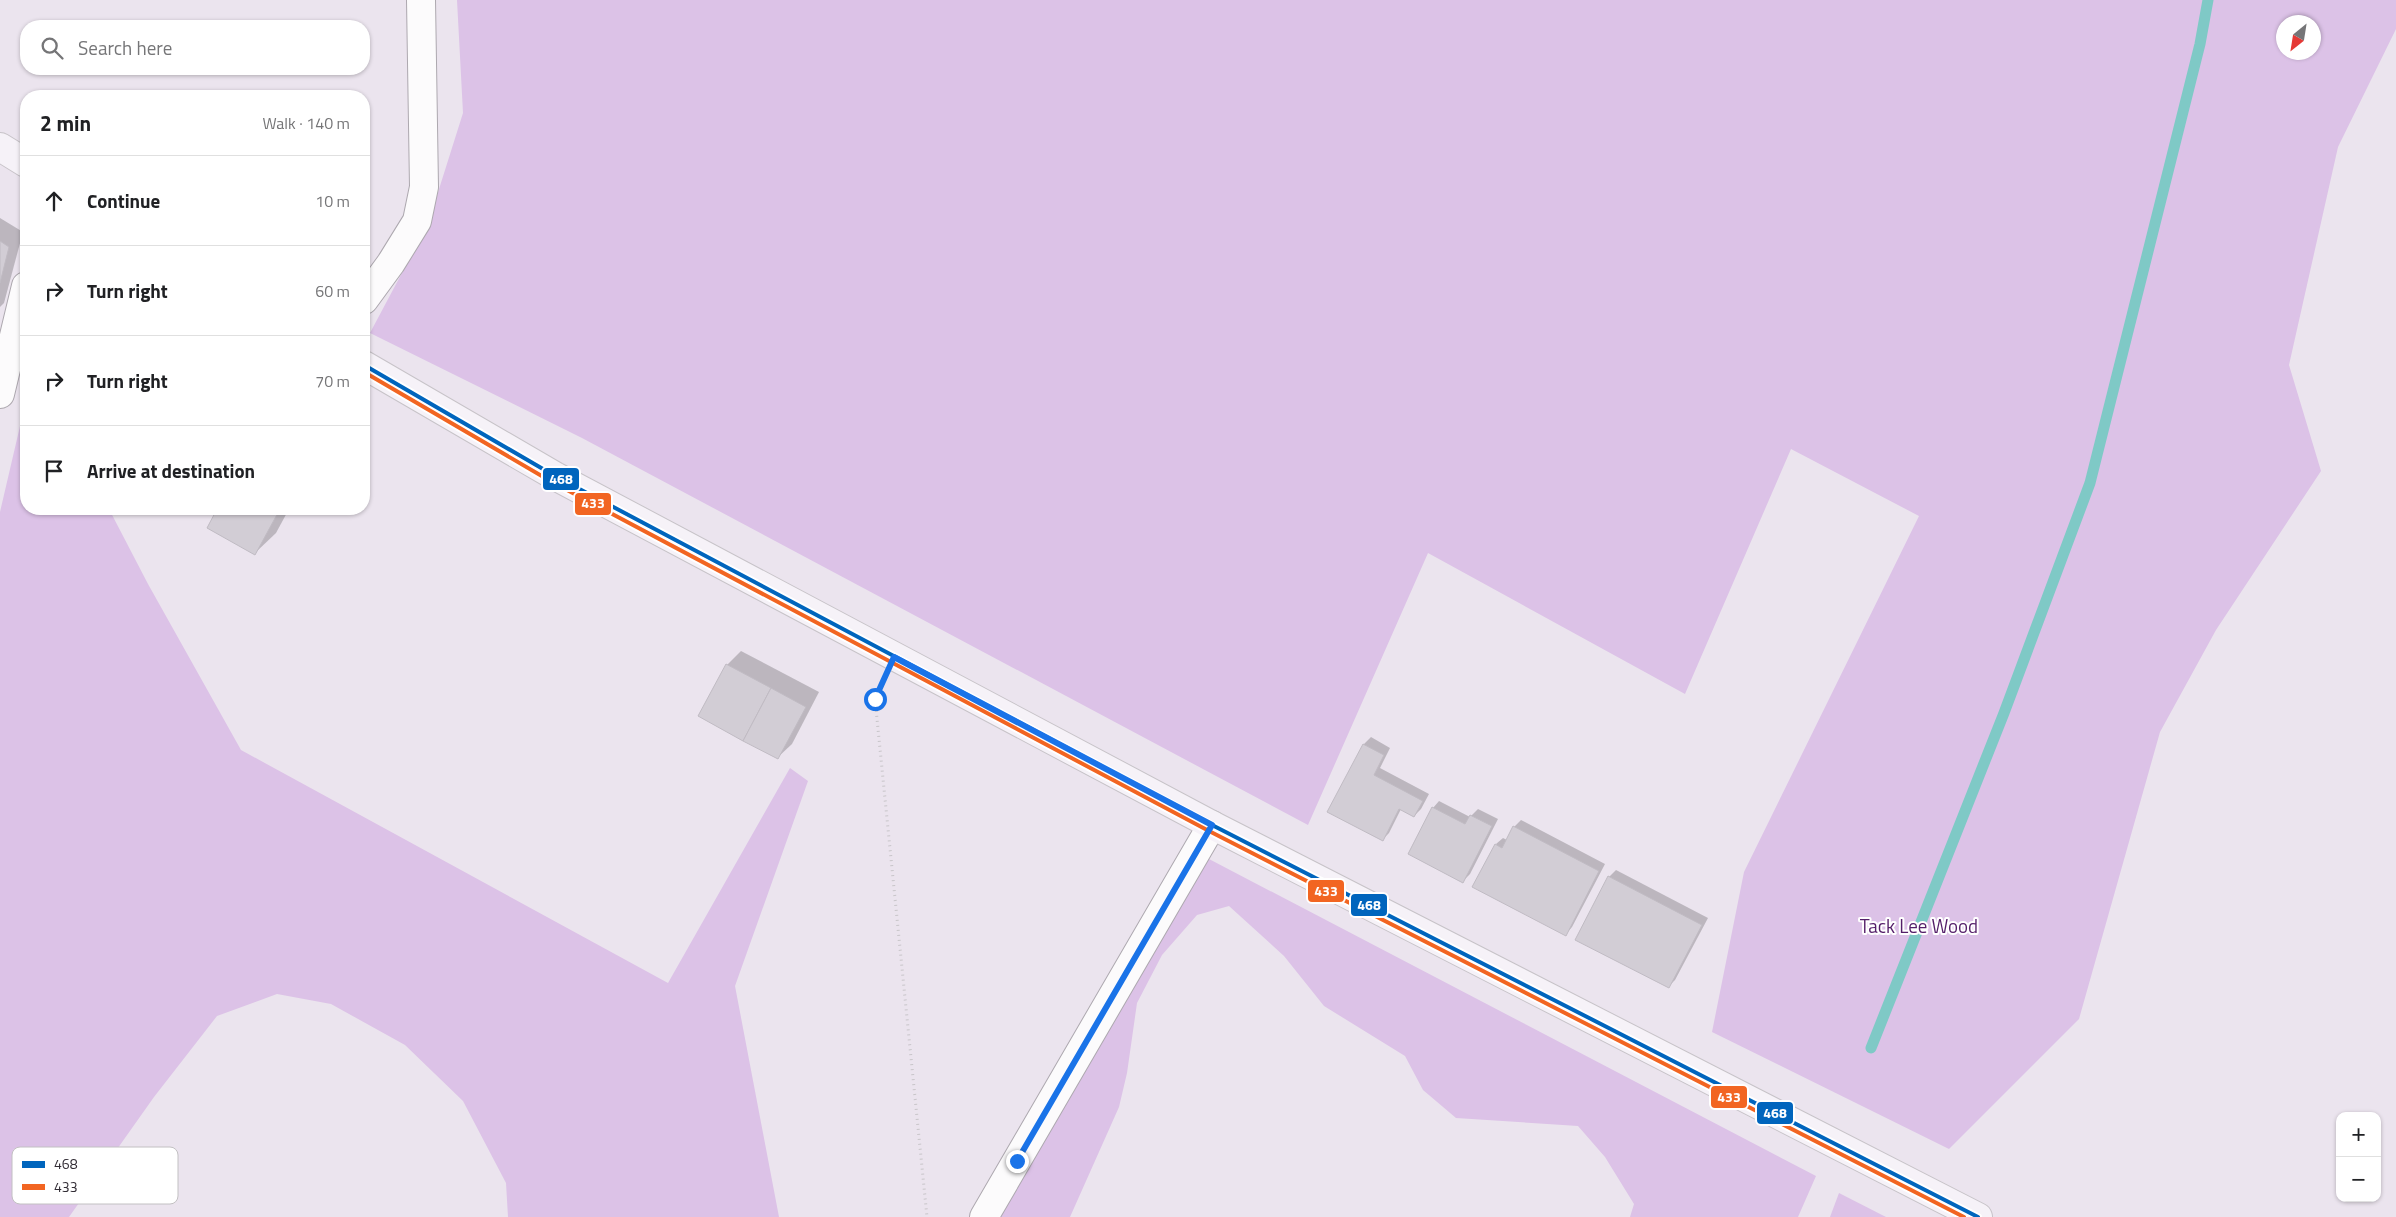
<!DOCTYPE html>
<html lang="en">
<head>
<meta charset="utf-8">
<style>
  :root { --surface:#fff; --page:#f6f6f6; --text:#202124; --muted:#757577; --line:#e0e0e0 }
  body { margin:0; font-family:"Titillium Web",sans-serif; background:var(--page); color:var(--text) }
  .controls { position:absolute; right:15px; bottom:15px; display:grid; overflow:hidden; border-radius:10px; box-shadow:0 1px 4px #0004 }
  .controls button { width:45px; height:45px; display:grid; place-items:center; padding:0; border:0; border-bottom:1px solid var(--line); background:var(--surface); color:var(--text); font:25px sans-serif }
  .compass { position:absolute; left:2276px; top:15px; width:45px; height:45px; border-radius:50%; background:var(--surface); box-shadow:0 1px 4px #0004; rotate:210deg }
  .stop { position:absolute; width:15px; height:15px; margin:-11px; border:4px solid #1a73e8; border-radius:50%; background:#fff }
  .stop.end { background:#1a73e8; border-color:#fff; box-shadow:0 1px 5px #0008 }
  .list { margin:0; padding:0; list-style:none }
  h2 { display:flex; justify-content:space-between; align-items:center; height:65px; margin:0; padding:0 20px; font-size:21px }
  h2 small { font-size:16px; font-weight:400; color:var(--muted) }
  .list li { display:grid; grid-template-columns:32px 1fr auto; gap:15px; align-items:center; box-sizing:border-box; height:90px; padding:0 20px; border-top:1px solid var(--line) }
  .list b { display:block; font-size:19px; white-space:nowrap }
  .list em { font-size:16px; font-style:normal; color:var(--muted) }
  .icon { flex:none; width:28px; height:28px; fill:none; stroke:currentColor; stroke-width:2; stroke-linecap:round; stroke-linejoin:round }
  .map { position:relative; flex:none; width:2396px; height:1217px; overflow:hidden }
  .search { position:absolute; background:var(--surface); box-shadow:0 1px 4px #0004; left:20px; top:20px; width:350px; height:55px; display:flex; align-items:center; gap:12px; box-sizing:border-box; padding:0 18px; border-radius:20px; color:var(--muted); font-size:19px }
  .panel { position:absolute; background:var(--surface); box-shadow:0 1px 4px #0004; left:20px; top:90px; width:350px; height:425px; border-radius:20px }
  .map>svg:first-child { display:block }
</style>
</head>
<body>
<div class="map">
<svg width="2396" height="1217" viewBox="0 0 2396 1217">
  <rect width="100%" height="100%" fill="#ebe4ee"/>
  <g fill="#dcc2e7" fill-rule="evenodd">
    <path d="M457,0H2396V29L2338,147L2289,365L2321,471L2216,630L2160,732L2079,1019L1949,1149L1712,1032L1744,872L1919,516L1791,449L1685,694L1428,553L1308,825L582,438L370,333L428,224L463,113ZM2284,22H2314V52H2284Z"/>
    <polygon points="24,409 26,410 26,509 109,509 148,584 241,750 668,983 790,768 808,781 735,986 779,1217 508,1217 506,1183 463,1101 405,1045 331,1004 277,994 217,1016 154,1097 69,1217 0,1217 0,512"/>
    <polygon points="1209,859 1816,1176 1798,1217 1630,1217 1634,1204 1605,1157 1578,1126 1456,1118 1423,1090 1405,1056 1324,1006 1284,956 1229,906 1197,915 1162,955 1137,1003 1127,1073 1119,1107 1070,1217 995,1217 1187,881"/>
    <polygon points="1839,1193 1886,1217 1830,1217"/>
  </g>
  <g fill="#0003">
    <polygon points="0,218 23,232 4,303 0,307"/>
    <polygon points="219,509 289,509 276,533 255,553 208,528"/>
    <polygon points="741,651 819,692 792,744 777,758 727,665"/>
    <polygon points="1371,737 1390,748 1380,768 1429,794 1421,809 1414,816 1401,809 1389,833 1382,840 1328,811 1364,744"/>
    <polygon points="1439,801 1470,817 1478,809 1498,819 1470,874 1463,881 1433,808"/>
    <polygon points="1521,820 1605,864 1572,927 1566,934 1496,844 1503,838 1507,840 1514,827"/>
    <polygon points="1616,870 1708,918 1675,980 1668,987 1609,877"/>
  </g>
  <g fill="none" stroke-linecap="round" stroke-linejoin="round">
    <polyline stroke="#7fc9c6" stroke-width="11" points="1871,1048 2004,713 2090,483 2200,44 2208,0"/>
  </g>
  <g fill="#d2cdd5" stroke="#c0bbc3">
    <polygon points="0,241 9,247 0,283"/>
    <polygon points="217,509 280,509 255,555 207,528"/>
    <polygon points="726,664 771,688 743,741 698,716"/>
    <polygon points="771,688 806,707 778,759 743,741"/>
    <polygon points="1363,744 1384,755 1374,775 1423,801 1414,817 1399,809 1383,841 1327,812"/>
    <polygon points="1432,807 1465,824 1470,815 1492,826 1463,883 1408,854"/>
    <polygon points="1513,826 1599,871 1566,936 1472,887 1495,844 1502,848"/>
    <polygon points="1608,876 1702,925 1669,988 1575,940"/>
  </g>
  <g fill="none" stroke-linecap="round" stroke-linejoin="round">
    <g stroke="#ada8af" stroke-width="30">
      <g id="minor">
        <polyline points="364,300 391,263 417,221 424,187 421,0"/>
        <polyline points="0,394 26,286"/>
        <polyline points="984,1217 1212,825"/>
      </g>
    </g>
    <g stroke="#c7c3c8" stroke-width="30">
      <g id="major">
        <polyline points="0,147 26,163"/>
        <polyline points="364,365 555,476 1212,825 1978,1217"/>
      </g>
    </g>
    <polyline stroke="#c8c5c9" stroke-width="3" stroke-dasharray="1 4" stroke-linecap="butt" points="880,687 875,699 927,1217"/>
    <use href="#minor" stroke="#fcfbfc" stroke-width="28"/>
    <use href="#major" stroke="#f6f2f8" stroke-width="28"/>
    <g stroke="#fff" stroke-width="8">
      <polyline id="bus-1" points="364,365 555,476 1212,825 1978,1217"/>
    </g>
    <g stroke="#fff" stroke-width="8">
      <polyline id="bus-2" points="364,372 552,482 1209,831 1964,1217"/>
    </g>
    <use href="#bus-1" stroke="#0065bd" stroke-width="4"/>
    <use href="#bus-2" stroke="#f26522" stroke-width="4"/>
  </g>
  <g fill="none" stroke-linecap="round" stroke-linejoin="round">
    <polyline stroke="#1a73e8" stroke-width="6" points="875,699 894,657 1212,825 1017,1161"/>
  </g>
  <g text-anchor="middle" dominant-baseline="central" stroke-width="4" stroke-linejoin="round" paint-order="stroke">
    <g font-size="19" fill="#541e69" stroke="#fff">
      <text x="1919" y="925">Tack Lee Wood</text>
    </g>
  </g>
  <rect x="12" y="1147" width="166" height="57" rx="8" fill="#fff" stroke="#c2c0c2" stroke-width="1"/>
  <rect x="22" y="1161" width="23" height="7" fill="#0065bd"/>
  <rect x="22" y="1184" width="23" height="6" fill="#f26522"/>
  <g font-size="14" fill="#322d35">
    <text x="54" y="1169">468</text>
    <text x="54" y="1192">433</text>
  </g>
  <g stroke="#fff" stroke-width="2">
    <rect x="542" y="467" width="38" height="24" rx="5" fill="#0065bd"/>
    <rect x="574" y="492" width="38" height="24" rx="5" fill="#f26522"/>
    <rect x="1307" y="879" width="38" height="24" rx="5" fill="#f26522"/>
    <rect x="1350" y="893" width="38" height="24" rx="5" fill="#0065bd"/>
    <rect x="1710" y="1085" width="38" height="24" rx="5" fill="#f26522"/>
    <rect x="1756" y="1101" width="38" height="24" rx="5" fill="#0065bd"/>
  </g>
  <g font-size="14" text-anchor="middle" font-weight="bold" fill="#fff">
    <text x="561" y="484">468</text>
    <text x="593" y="508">433</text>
    <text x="1326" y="896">433</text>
    <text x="1369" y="910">468</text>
    <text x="1729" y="1102">433</text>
    <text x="1775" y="1118">468</text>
  </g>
</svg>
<div class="controls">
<button>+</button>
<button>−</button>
</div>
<svg class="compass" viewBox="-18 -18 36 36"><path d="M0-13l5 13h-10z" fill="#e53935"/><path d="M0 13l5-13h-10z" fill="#757577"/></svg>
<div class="stop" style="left:875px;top:699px"></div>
<div class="stop end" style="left:1017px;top:1161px"></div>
<div class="search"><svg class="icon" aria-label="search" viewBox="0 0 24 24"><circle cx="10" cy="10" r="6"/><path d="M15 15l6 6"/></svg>Search here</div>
<section class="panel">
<h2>2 min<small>Walk · 140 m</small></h2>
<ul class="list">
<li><svg class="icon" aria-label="ahead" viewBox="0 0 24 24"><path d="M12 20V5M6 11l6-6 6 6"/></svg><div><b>Continue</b></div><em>10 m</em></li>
<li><svg class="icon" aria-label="right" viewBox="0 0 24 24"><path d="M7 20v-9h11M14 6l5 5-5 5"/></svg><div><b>Turn right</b></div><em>60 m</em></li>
<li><svg class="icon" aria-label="right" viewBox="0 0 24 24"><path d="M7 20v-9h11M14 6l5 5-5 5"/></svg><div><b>Turn right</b></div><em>70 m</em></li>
<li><svg class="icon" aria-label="arrive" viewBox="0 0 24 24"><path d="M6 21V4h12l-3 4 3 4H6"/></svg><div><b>Arrive at destination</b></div></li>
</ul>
</section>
</div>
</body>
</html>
